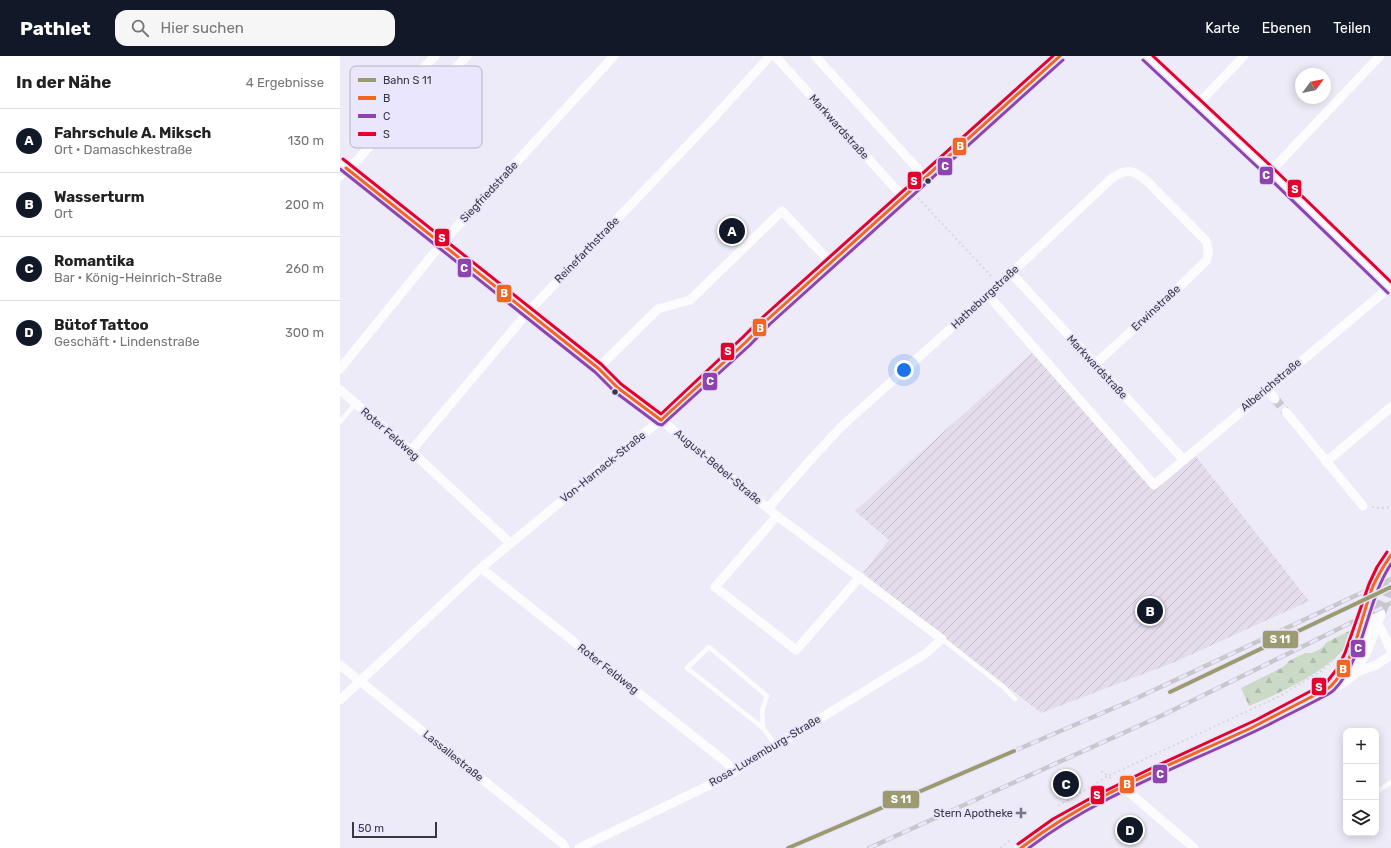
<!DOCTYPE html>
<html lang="de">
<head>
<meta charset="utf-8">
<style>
  :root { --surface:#fff; --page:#f6f6f6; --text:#222; --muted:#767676; --line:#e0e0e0; --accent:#111827 }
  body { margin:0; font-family:Rubik,sans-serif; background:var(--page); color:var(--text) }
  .controls { position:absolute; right:12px; bottom:12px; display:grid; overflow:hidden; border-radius:8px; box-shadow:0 2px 10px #0003 }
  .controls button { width:36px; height:36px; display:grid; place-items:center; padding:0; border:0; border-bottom:1px solid var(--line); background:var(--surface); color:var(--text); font:20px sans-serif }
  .compass { position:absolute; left:955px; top:12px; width:36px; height:36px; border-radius:50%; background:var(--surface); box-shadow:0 2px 10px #0003; rotate:58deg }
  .scale { position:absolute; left:12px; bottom:10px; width:85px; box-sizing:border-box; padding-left:4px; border:2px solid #393742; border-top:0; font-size:11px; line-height:14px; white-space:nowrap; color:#393742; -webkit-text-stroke:3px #eae6fd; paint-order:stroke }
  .you { position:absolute; left:564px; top:314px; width:14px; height:14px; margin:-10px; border:3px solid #fff; border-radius:50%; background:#1a73e8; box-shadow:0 0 0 6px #1a73e833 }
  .badge { display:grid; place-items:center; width:26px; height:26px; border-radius:50%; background:var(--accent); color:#fff; font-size:13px; font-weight:700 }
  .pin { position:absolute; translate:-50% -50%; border:2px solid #fff; box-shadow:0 1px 4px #0006 }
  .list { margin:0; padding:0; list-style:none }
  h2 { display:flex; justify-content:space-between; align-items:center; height:52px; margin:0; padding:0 16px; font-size:17px }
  h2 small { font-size:13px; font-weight:400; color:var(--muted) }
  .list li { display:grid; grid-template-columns:26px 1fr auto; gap:12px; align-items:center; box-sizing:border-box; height:64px; padding:0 16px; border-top:1px solid var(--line) }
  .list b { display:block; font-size:15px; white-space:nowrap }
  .list p { margin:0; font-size:13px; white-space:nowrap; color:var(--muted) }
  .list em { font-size:13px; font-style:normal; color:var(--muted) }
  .icon { flex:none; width:22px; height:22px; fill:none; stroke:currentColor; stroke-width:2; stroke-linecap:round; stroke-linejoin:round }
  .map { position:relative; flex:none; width:1051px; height:792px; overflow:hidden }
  header { display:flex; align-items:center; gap:24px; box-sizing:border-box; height:56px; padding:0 20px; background:var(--accent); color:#fff }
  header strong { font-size:19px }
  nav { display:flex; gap:22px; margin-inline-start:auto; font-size:14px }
  .search { width:280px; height:36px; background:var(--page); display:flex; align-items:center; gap:10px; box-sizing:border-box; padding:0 14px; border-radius:12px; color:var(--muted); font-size:15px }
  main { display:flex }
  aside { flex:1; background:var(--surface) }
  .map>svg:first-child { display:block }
</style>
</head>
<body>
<header>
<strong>Pathlet</strong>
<div class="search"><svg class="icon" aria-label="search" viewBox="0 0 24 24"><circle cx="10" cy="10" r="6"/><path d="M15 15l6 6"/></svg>Hier suchen</div>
<nav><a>Karte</a><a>Ebenen</a><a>Teilen</a></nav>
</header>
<main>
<aside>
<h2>In der Nähe<small>4 Ergebnisse</small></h2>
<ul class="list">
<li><span class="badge">A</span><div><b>Fahrschule A. Miksch</b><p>Ort · Damaschkestraße</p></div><em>130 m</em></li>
<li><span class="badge">B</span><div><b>Wasserturm</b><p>Ort</p></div><em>200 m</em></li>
<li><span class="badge">C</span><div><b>Romantika</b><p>Bar · König-Heinrich-Straße</p></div><em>260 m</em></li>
<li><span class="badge">D</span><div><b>Bütof Tattoo</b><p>Geschäft · Lindenstraße</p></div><em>300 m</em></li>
</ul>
</aside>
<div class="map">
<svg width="1051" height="792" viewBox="0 0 1051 792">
  <defs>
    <pattern id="industrial-furrows" width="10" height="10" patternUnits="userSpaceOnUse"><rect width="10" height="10" fill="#e4dbeb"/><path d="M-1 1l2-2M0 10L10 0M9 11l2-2" fill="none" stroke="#c4bdcb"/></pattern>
    <pattern id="forest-firs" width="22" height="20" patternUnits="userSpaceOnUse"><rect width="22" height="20" fill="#cbdac6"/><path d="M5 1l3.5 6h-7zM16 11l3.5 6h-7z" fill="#afbcab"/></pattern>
  </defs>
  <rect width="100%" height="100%" fill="#eeebf8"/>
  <polygon fill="url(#industrial-furrows)" points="692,297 814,432 855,399 969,545 835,606 701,657 523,517 549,484 515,455"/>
  <path fill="url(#forest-firs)" d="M1011,574C1009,580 1008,589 1003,594C982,618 938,638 909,650L901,632L943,611L949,605L965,597H972L982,592L987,586Z"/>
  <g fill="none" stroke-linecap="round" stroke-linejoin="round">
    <polyline stroke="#cac7d4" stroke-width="9" stroke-dasharray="9 4.5" stroke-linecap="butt" points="935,343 946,356"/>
    <g stroke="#cac7d4" stroke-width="13" stroke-dasharray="13 6" stroke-linecap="butt">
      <polyline points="1039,558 1051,527"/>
      <polyline points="1020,568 1036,525"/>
    </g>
    <g stroke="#d8d7db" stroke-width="2" stroke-dasharray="2 3" stroke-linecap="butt">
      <polyline points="578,142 653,222"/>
      <polyline points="1032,451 1042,452 1051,451"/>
      <polyline points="761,715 768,720 940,640 981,615 993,604"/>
      <polyline points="718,750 768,720 772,723"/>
      <polyline points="660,792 672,783"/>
    </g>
    <g stroke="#fcfcfe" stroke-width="4.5">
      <polyline points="0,366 15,348"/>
      <polyline points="602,583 662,630 675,643"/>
      <polyline points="423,672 347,612 369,591 427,640 422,655 423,672 436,690"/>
      <polyline points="1038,735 1051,726"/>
    </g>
    <g stroke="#fcfcfe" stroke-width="9">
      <polyline points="435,0 564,142"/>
      <polyline points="475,0 586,122"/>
      <polyline points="806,0 930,116 1051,233"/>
      <polyline points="858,48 904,0"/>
      <polyline points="53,62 55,40 95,0"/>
      <polyline points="0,107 188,256 258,312 278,332 321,364 437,460 602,583 585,598 380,724 239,792"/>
      <polyline points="930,116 1040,0"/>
      <polyline points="0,120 6,112 17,105 53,62 73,56 127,0"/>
      <polyline points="671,217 844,404"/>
      <polyline points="648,239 814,429 1051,230"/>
      <polyline points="258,312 318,253 350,244 442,155 491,207"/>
      <polyline points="0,313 102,187 274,0"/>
      <polyline points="927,333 935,343"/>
      <polyline points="0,334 71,395 170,487"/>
      <polyline points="946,356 1023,450"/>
      <polyline points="71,395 188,256 367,69 430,0"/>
      <polyline points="986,406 1051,351"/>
      <path d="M428,452L474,400L502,370L648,239L772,122C787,112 794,114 807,125L866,185C869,192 869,198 866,205L831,239L754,309"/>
      <polyline points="437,460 375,531 456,594 520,521"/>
      <polyline points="141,512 387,707 394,716"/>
      <polyline points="1036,568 1041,573 1051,594"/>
      <polyline points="0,609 223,788 225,792"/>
      <polyline points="1012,618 1036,609 1051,599"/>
      <polyline points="0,644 141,512 284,393 321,364 407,285 427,264 720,0"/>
      <polyline points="783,731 854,792"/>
    </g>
    <g stroke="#fcfcfe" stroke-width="13">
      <polyline points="1036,525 1043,508 1051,499"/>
      <polyline points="991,630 1005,610 1014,587 1020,568"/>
      <polyline points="681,792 707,772 764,740 816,714 884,684 957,649 990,631 1001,626 1012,618 1026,593 1039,558"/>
    </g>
    <g stroke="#c8c7cb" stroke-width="4.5">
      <g id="rail">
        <polyline points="674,695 795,643 1051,523"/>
        <polyline points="529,792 823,659 1051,547"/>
      </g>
    </g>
    <use href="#rail" stroke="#eae6fd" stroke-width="3" stroke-dasharray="9" stroke-linecap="butt"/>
    <g stroke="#eae6fd" stroke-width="6">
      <g id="bus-1">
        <polyline points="6,112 258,312 278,332 321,364"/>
        <polyline points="321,364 407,285 427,264 720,0"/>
        <path d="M681,792C750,739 833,708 911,672C932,661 954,650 975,639C980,636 987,634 991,630C1016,604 1020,563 1033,530C1038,519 1044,509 1051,499"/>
      </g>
    </g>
    <g stroke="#eae6fd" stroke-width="6">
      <g id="bus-2">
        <polyline points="803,4 927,120 1048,237"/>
        <polyline points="0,113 255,316 275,336 318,368 322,369 410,289 430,268 723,4"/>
        <path d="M689,792C759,738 849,708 928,669C945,660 962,652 979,643C984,640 990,638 994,634C1025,602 1026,545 1051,508"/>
      </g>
    </g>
    <g stroke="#eae6fd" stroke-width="6">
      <g id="bus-3">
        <polyline points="813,0 933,112 1051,226"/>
        <polyline points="3,103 261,308 281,328 321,358 403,281 424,260 713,0"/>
        <polyline points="678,788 713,763 751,742 812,712 916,664 986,627 997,613 1005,597 1029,528 1037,511 1047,496"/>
      </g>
    </g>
    <use href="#bus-1" stroke="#f26522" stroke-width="3"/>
    <use href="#bus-2" stroke="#8e44ad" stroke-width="3"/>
    <use href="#bus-3" stroke="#e4002b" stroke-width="3"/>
    <g stroke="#eae6fd" stroke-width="7">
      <g id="rail-1">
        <polyline points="830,636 1051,531"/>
        <polyline points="448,792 674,695"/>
      </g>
    </g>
    <use href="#rail-1" stroke="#9c9b6f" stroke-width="4"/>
  </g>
  <g fill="#393742" stroke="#eae6fd" stroke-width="1.5">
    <circle cx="588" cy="125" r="3.5"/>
    <circle cx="275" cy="336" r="3.5"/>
  </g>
  <path fill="#787682" stroke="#eae6fd" stroke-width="1.5" d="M679 751h4v4h4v4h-4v4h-4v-4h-4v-4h4z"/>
  <g text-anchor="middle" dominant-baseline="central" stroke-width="4" stroke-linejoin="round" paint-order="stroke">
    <g font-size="11" fill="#393742" stroke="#eae6fd">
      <text transform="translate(499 71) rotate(48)">Markwardstraße</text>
      <text transform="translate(149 136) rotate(-47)">Siegfriedstraße</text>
      <text transform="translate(247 194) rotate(-46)">Reinefarthstraße</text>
      <text transform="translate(645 241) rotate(-43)">Hatheburgstraße</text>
      <text transform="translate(816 252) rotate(-43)">Erwinstraße</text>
      <text transform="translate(757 311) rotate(47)">Markwardstraße</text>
      <text transform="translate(931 329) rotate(-40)">Alberichstraße</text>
      <text transform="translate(50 378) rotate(41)">Roter Feldweg</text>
      <text transform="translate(263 411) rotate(-39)">Von-Harnack-Straße</text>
      <text transform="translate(378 411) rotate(40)">August-Bebel-Straße</text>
      <text transform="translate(268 613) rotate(38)">Roter Feldweg</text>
      <text transform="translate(425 695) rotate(-31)">Rosa-Luxemburg-Straße</text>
      <text transform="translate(113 700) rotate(39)">Lassallestraße</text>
    </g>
    <g font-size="11" fill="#393742" stroke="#eae6fd" text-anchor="end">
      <text x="673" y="757">Stern Apotheke</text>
    </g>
  </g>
  <rect x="10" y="10" width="132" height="82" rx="6" fill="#eae6fd" stroke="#b5b2c5" stroke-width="1"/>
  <rect x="18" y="22" width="18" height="4" fill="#9c9b6f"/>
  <rect x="18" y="40" width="18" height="4" fill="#f26522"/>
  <rect x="18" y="58" width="18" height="4" fill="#8e44ad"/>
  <rect x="18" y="76" width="18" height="4" fill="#e4002b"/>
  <g font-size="11" fill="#393742">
    <text x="43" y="28">Bahn S 11</text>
    <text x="43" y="46">B</text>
    <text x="43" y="64">C</text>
    <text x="43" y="82">S</text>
  </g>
  <g stroke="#eae6fd" stroke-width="1.5">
    <rect x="612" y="81" width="15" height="19" rx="4" fill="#f26522"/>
    <rect x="597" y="101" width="16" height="19" rx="4" fill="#8e44ad"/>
    <rect x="919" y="110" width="15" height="19" rx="4" fill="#8e44ad"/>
    <rect x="567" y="115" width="15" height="19" rx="4" fill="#e4002b"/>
    <rect x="947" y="123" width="15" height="19" rx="4" fill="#e4002b"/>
    <rect x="94" y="172" width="16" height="19" rx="4" fill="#e4002b"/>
    <rect x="117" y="202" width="15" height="20" rx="4" fill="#8e44ad"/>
    <rect x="156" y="228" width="16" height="19" rx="4" fill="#f26522"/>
    <rect x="412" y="262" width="15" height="19" rx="4" fill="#f26522"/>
    <rect x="380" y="286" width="15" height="19" rx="4" fill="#e4002b"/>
    <rect x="362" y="316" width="16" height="19" rx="4" fill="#8e44ad"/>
    <rect x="922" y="574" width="37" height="19" rx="4" fill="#9c9b6f"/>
    <rect x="1010" y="583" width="16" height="19" rx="4" fill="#8e44ad"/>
    <rect x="996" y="603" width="15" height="19" rx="4" fill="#f26522"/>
    <rect x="971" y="621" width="16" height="19" rx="4" fill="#e4002b"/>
    <rect x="812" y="708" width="16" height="20" rx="4" fill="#8e44ad"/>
    <rect x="779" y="719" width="16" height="19" rx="4" fill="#f26522"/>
    <rect x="750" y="729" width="15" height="20" rx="4" fill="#e4002b"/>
    <rect x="542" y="734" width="38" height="19" rx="4" fill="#9c9b6f"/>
  </g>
  <g font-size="11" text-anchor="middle" font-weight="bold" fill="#fff">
    <text x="620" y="94">B</text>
    <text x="605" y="114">C</text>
    <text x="926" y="123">C</text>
    <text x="574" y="129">S</text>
    <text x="955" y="137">S</text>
    <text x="102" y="186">S</text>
    <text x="124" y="216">C</text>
    <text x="164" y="241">B</text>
    <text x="420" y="276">B</text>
    <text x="388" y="299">S</text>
    <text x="370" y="329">C</text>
    <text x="940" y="587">S 11</text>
    <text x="1018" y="596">C</text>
    <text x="1003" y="617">B</text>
    <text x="979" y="635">S</text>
    <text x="820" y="722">C</text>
    <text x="787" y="732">B</text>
    <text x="757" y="743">S</text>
    <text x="561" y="747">S 11</text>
  </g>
</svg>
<div class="controls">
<button>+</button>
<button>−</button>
<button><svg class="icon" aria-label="layers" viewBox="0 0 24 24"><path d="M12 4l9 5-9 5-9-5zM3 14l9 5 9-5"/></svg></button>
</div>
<svg class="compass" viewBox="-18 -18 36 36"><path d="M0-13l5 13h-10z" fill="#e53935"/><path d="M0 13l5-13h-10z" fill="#767676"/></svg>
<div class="scale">50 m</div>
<div class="you"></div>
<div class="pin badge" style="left:392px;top:175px">A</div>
<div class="pin badge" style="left:810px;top:555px">B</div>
<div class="pin badge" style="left:726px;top:728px">C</div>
<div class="pin badge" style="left:790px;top:774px">D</div>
</div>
</main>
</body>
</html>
